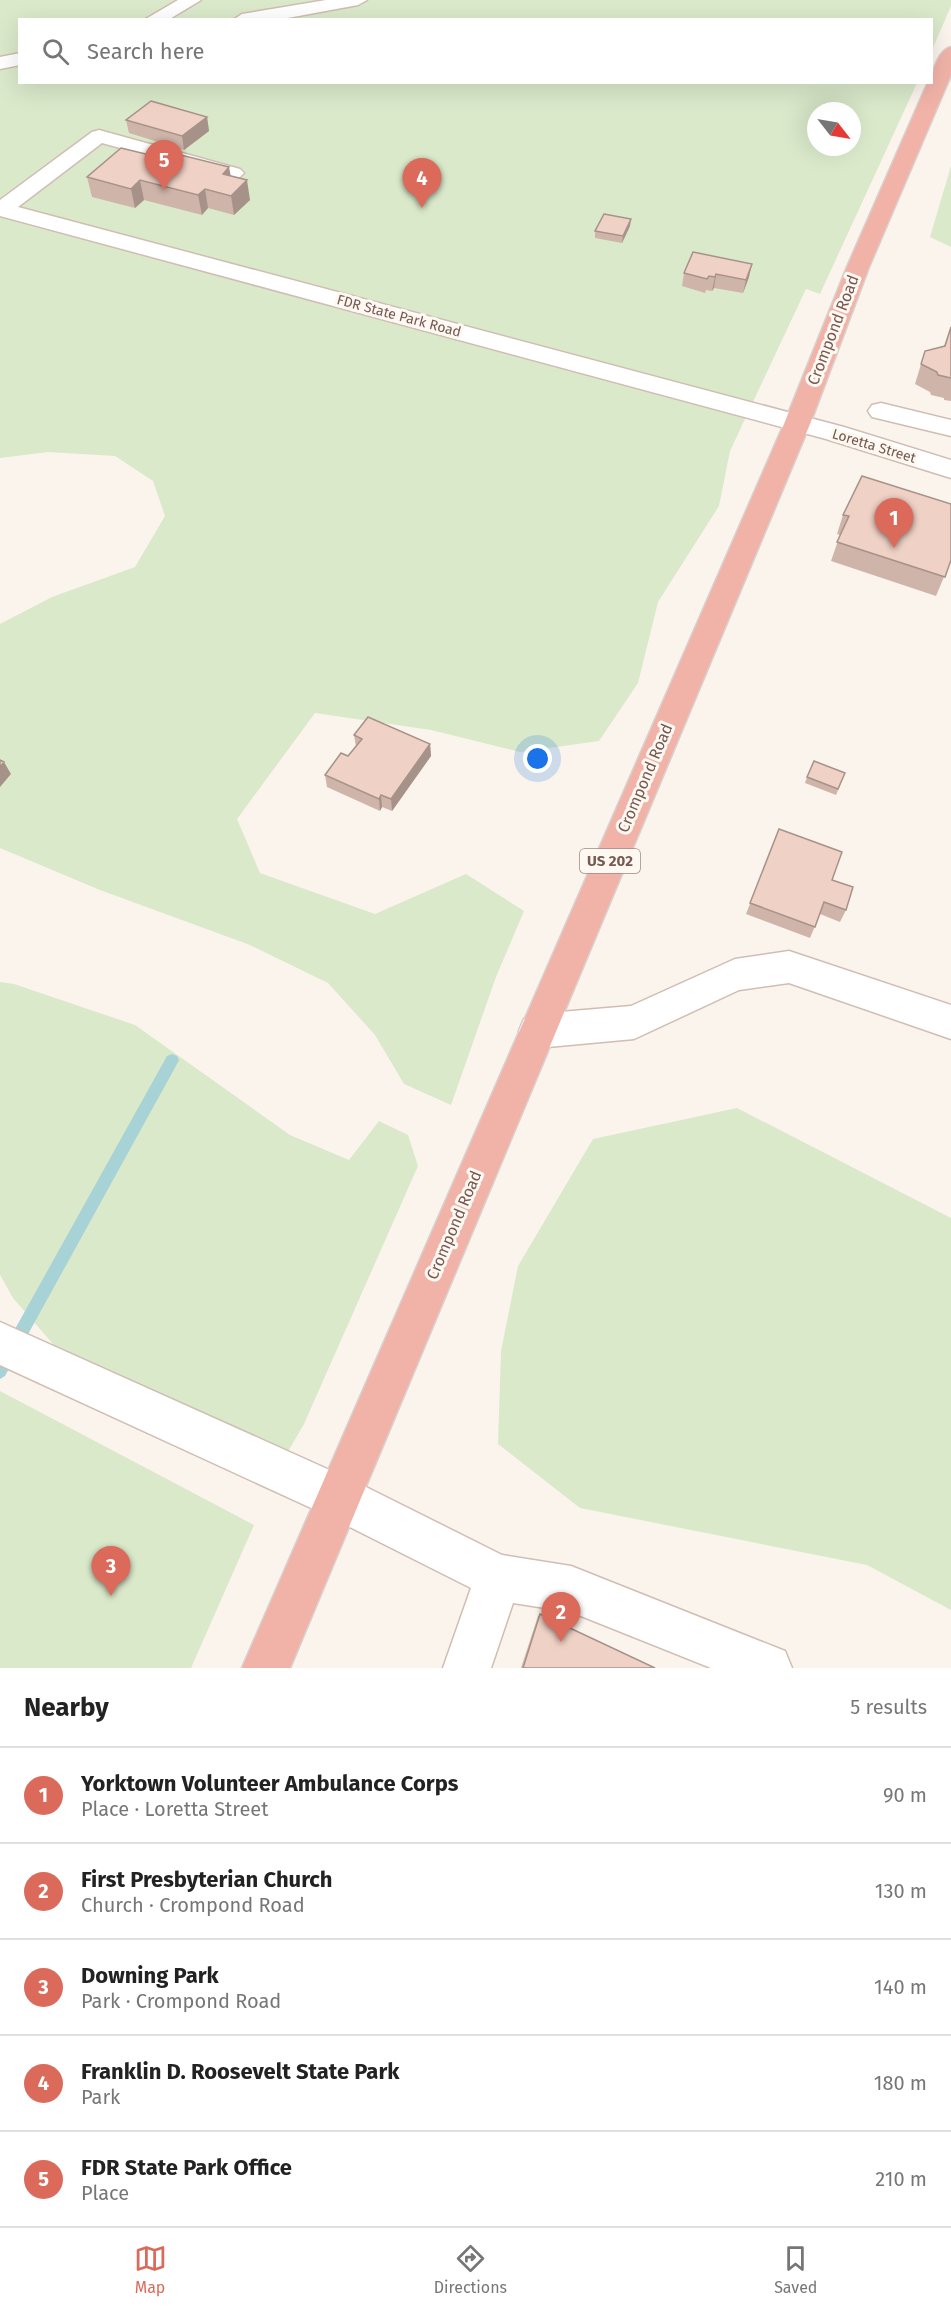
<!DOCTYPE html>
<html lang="en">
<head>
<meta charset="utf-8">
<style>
  :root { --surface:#fff; --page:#f6f6f6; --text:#222; --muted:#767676; --line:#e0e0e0; --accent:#dc6a5b }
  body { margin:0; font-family:"Fira Sans",sans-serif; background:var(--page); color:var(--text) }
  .compass { position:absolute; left:807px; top:102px; width:54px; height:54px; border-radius:50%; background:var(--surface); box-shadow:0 6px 24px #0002; rotate:121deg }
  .you { position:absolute; left:538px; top:759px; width:21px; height:21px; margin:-15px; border:4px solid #fff; border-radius:50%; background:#1a73e8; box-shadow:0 0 0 9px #1a73e833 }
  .badge { display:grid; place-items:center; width:39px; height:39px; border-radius:50%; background:var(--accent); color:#fff; font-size:20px; font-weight:700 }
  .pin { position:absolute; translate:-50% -50px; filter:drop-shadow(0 2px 3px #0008) }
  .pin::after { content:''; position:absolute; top:32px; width:21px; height:18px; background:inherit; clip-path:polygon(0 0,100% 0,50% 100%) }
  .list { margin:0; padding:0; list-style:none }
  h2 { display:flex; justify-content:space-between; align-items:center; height:78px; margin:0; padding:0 24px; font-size:26px }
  h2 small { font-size:20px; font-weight:400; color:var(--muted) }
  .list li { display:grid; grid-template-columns:39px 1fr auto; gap:18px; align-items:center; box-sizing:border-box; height:96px; padding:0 24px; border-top:2px solid var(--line) }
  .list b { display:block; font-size:22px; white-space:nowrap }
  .list p { margin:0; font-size:20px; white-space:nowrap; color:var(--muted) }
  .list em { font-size:20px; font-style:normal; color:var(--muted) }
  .icon { flex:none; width:33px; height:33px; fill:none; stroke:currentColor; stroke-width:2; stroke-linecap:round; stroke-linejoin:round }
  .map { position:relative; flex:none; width:951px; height:1668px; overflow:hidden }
  .search { position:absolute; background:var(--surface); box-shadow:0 6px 24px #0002; left:18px; right:18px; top:18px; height:66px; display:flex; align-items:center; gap:15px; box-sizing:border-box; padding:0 21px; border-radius:0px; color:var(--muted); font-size:22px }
  .sheet { height:558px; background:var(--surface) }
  nav { display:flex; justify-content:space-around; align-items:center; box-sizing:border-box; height:84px; border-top:2px solid var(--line); background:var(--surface); font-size:16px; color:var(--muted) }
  nav a { display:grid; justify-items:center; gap:3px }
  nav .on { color:var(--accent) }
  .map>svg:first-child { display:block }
</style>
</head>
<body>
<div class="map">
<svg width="951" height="1668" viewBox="0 0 951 1668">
  <rect width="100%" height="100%" fill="#fbf4ec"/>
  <g fill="#dae9ca" fill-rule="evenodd">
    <path d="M0,0H951V6L932,50V20H20V82L917,83L820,294L806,289L730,451L719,506L658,602L638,683L599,741L520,752L431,730L315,713L237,819L260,873L375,914L466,874L524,911L496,977L451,1105L404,1084L375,1035L328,983L250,945L100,890L0,848V624L52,597L135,567L165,516L153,481L115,456L48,452L0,458ZM816,111H852V147H816Z"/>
    <polygon points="951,166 951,247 930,237"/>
    <polygon points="0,982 14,984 135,1025 290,1135 349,1160 379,1121 408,1135 418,1166 304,1424 286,1455 66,1359 13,1298 0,1275"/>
    <polygon points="737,1108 951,1218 951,1610 867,1565 580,1508 498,1444 501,1351 518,1266 593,1139"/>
    <polygon points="0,1391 254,1525 191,1668 0,1668"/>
  </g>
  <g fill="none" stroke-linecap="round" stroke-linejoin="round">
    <polygon fill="#a8d3d6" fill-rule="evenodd" points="172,1054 177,1056 179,1060 177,1064 5,1376 0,1379 0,1356 167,1056"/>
    <g stroke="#d0bdb4" stroke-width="3">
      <g id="minor">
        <polygon points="178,0 201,0 168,20 144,20"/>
        <polygon points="326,0 367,0 358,5 277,20 233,20 242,14"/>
        <polygon points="20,53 20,65 0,69 0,57"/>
        <polygon points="99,130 240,169 244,173 240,177 233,179 102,143 18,207 844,427 951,460 951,478 826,439 0,216 0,200 92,132"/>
        <polygon points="881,403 951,420 951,436 872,417 868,411 872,405"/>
        <polygon points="789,951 951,1005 951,1039 789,983 739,990 634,1039 537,1048 524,1043 519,1031 524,1019 537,1014 631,1006 735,959"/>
        <polygon points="0,1322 354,1481 502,1555 571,1566 785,1651 792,1668 711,1668 571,1612 513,1603 491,1668 443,1668 471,1588 322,1513 0,1365"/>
      </g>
    </g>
    <g stroke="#d9d1ce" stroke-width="3">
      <path id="highway" d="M951,47V75L869,267L810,424L290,1668H242L784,424L847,267L928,82H932C932,70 939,50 951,47Z"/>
    </g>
    <use href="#minor" fill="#fff" fill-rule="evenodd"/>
    <use href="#highway" fill="#f1b3a8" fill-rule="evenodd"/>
  </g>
  <g fill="#ceb4a9">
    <polygon points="207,117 209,131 184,150 129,133 126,120"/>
    <polygon points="231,176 250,200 234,215 208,208 202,215 144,200 135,208 92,197 87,177"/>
    <polygon points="630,226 622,243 595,238 595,231"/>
    <polygon points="693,252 749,277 743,293 714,288 712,291 706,290 705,293 682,286 684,273"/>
    <polygon points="951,326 951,401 944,400 944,398 931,395 930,392 915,384 925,351 944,346"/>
    <polygon points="951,504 951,560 936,596 831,561 840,535 837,534 843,515"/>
    <polygon points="354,735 430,744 431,756 392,811 382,807 380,811 327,787 325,775 348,756 356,747"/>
    <polygon points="845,773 836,795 805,783 807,777"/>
    <polygon points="779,829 832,880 846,910 840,922 820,914 810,938 746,914"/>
    <polygon points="540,1614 655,1668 521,1668 538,1616"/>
  </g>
  <g fill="#a7928a">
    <polygon points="207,117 209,131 184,150 182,136"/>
    <polygon points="229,167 233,187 223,174"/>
    <polygon points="140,180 144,200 135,208 131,189"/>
    <polygon points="247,180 250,200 234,215 231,196"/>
    <polygon points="205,189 208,208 202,215 198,195"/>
    <polygon points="631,219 630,226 622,243 623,236"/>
    <polygon points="752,264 749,277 743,293 746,280"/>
    <polygon points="716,274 714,288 712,291 715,277"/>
    <polygon points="430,744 431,756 392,811 391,799"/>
    <polygon points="4,762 11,774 0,787 0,767"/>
    <polygon points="381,795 382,807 380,811 379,799"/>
  </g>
  <g fill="#efd1c5" stroke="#a7928a" stroke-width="1.5">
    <polygon points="151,101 207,117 182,136 126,120"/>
    <polygon points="121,148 162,158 169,152 229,167 223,174 247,180 231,196 205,189 198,195 140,180 131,189 87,177"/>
    <polygon points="604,214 631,219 623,236 595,231"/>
    <polygon points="693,252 752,264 746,280 716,274 715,277 709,276 707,279 684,273"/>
    <polygon points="951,327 951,378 938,375 937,372 921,364 925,351 945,346"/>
    <polygon points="862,476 951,504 951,560 945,577 837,542 849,516 843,515"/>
    <polygon points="368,717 430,744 391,799 381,795 379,799 325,775 341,753 348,756 362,739 354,735"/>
    <polygon points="0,760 4,762 0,767"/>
    <polygon points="814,761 845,773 838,789 807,777"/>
    <polygon points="779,829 842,852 832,880 853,887 846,910 824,902 815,927 750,903"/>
    <polygon points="540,1614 655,1668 523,1668"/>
  </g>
  <g text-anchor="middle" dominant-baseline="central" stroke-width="6" stroke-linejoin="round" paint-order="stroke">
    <g font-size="14" fill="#765950" stroke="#fef8f2">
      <text transform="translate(399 316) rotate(15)">FDR State Park Road</text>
      <text transform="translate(874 446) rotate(17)">Loretta Street</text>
    </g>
    <rect fill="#fef8f2" stroke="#9f8981" stroke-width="1.5" x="580" y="849" width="60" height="24" rx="4.5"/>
    <g font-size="15" font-weight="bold" fill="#765950">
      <text x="610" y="861">US 202</text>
    </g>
    <g font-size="16" fill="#765950" stroke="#fef8f2">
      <text transform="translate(833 330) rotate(-69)">Crompond Road</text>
      <text transform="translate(645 778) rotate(-67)">Crompond Road</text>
      <text transform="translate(454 1225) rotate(-67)">Crompond Road</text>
    </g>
  </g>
</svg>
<svg class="compass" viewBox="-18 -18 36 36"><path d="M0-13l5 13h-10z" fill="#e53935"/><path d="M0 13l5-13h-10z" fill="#767676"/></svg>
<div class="you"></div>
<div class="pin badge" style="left:894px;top:548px">1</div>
<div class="pin badge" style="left:561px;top:1642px">2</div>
<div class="pin badge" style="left:111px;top:1596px">3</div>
<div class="pin badge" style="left:422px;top:208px">4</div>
<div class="pin badge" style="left:164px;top:190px">5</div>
<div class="search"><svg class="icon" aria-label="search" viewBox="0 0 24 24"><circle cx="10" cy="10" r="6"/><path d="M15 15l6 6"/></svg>Search here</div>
</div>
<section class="sheet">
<h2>Nearby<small>5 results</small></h2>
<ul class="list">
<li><span class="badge">1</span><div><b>Yorktown Volunteer Ambulance Corps</b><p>Place · Loretta Street</p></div><em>90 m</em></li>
<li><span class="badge">2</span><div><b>First Presbyterian Church</b><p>Church · Crompond Road</p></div><em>130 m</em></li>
<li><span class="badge">3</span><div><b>Downing Park</b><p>Park · Crompond Road</p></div><em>140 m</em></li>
<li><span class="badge">4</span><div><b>Franklin D. Roosevelt State Park</b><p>Park</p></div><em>180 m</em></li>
<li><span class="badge">5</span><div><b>FDR State Park Office</b><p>Place</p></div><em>210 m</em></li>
</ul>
</section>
<nav>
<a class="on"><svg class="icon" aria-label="map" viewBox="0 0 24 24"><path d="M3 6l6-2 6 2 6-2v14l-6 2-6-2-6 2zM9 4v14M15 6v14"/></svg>Map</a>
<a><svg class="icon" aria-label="directions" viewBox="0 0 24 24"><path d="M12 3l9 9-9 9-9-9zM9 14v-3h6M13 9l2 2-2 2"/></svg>Directions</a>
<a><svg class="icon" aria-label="saved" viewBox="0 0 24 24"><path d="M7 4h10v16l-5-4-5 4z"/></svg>Saved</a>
</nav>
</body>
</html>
